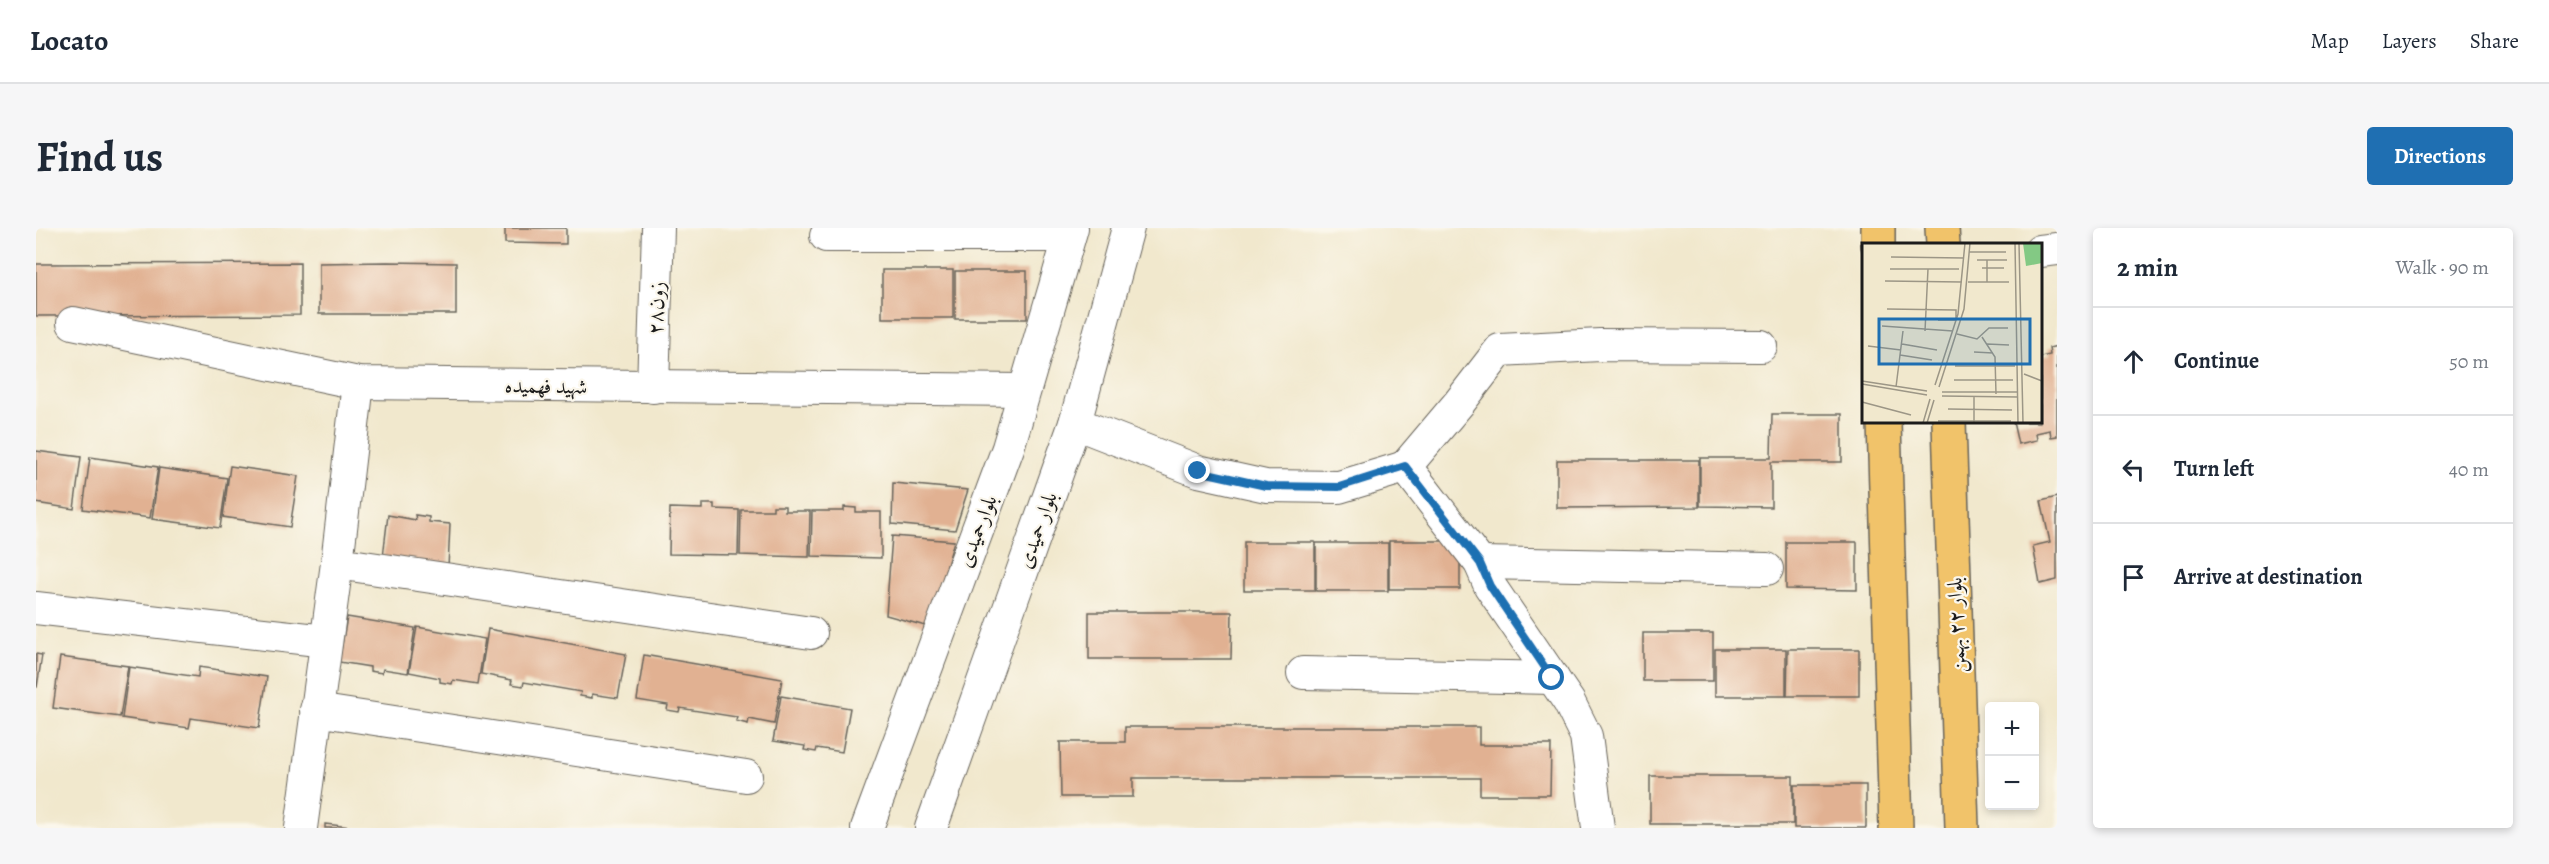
<!DOCTYPE html>
<html lang="en">
<head>
<meta charset="utf-8">
<style>
  :root { --surface:#fff; --page:#f6f6f7; --text:#1f2937; --muted:#747a83; --line:#e0e1e3; --accent:#1f6fb2 }
  body { margin:0; font-family:Alegreya,Amiri,serif; background:var(--page); color:var(--text) }
  .controls { position:absolute; right:18px; bottom:18px; display:grid; overflow:hidden; border-radius:6px; box-shadow:0 3px 9px #0003 }
  .controls button { width:54px; height:54px; display:grid; place-items:center; padding:0; border:0; border-bottom:2px solid var(--line); background:var(--surface); color:var(--text); font:30px sans-serif }
  .stop { position:absolute; width:18px; height:18px; margin:-14px; border:4px solid #1f6fb2; border-radius:50%; background:#fff }
  .stop.end { background:#1f6fb2; border-color:#fff; box-shadow:0 2px 6px #0008 }
  .list { margin:0; padding:0; list-style:none }
  h2 { display:flex; justify-content:space-between; align-items:center; height:78px; margin:0; padding:0 24px; font-size:26px }
  h2 small { font-size:20px; font-weight:400; color:var(--muted) }
  .list li { display:grid; grid-template-columns:39px 1fr auto; gap:18px; align-items:center; box-sizing:border-box; height:108px; padding:0 24px; border-top:2px solid var(--line) }
  .list b { display:block; font-size:22px; white-space:nowrap }
  .list em { font-size:20px; font-style:normal; color:var(--muted) }
  .icon { flex:none; width:33px; height:33px; fill:none; stroke:currentColor; stroke-width:2; stroke-linecap:round; stroke-linejoin:round }
  .map { position:relative; flex:none; width:2021px; height:600px; overflow:hidden; border-radius:6px }
  header { display:flex; align-items:center; gap:36px; box-sizing:border-box; height:84px; padding:0 30px; background:var(--surface); border-bottom:2px solid var(--line) }
  header strong { font-size:28px }
  nav { display:flex; gap:33px; margin-inline-start:auto; font-size:21px }
  .intro { display:flex; align-items:center; justify-content:space-between; box-sizing:border-box; height:144px; padding:0 36px }
  h1 { margin:0; font-size:42px }
  .button { padding:15px 27px; border-radius:6px; background:var(--accent); color:#fff; font-size:21px; font-weight:700 }
  main { display:flex; gap:36px; padding:0 36px }
  aside { flex:1; background:var(--surface); border-radius:6px; box-shadow:0 3px 9px #0003 }
  .map>svg:first-child { display:block }
</style>
</head>
<body>
<header>
<strong>Locato</strong>
<nav><a>Map</a><a>Layers</a><a>Share</a></nav>
</header>
<div class="intro"><h1>Find us</h1><a class="button">Directions</a></div>
<main>
<div class="map">
<svg width="2021" height="600" viewBox="0 0 2021 600">
  <rect width="100%" height="100%" fill="#fbf7ec"/>
  <filter id="ink" filterUnits="userSpaceOnUse"><feTurbulence type="fractalNoise" baseFrequency=".0167" numOctaves="2"/><feDisplacementMap in="SourceGraphic" scale="12" xChannelSelector="R" yChannelSelector="G"/><feConvolveMatrix kernelMatrix="1 2 1 2 8 2 1 2 1" color-interpolation-filters="sRGB"/></filter>
  <filter id="wash" filterUnits="userSpaceOnUse"><feTurbulence type="fractalNoise" baseFrequency=".008" numOctaves="4" result="noise"/><feDisplacementMap in="SourceGraphic" scale="24" xChannelSelector="R" yChannelSelector="G"/><feGaussianBlur stdDeviation="1.35" result="paint"/><feColorMatrix in="noise" values="0 0 0 0 0 0 0 0 0 0 0 0 0 0 0 0 0 1.4 0 .05"/><feComposite in="paint" operator="in"/></filter>
  <g filter="url(#wash)">
    <rect width="100%" height="100%" fill="#f1e8cd"/>
    <g id="blocks">
      <g fill="#e1b192">
        <polygon points="469,0 530,0 530,16 469,15"/>
        <polygon points="351,34 420,35 420,86 283,86 283,35"/>
        <polygon points="264,35 264,87 0,88 0,36"/>
        <rect x="846" y="42" width="71" height="48"/>
        <rect x="919" y="43" width="72" height="48"/>
        <polygon points="2021,118 2021,208 2015,209 2014,202 2000,205 2001,212 1982,216 1977,194 2004,194 2004,129 2014,127 2013,120"/>
        <polygon points="1736,186 1806,186 1806,234 1735,234 1735,279 1664,278 1664,230 1735,230"/>
        <polygon points="0,223 45,229 38,281 0,275"/>
        <polygon points="54,229 122,239 114,290 47,281"/>
        <polygon points="1521,232 1663,232 1663,279 1521,280"/>
        <polygon points="194,238 262,248 254,299 187,289"/>
        <polygon points="123,240 191,250 184,300 116,291"/>
        <polygon points="857,255 932,262 919,302 856,296"/>
        <polygon points="2021,269 2021,352 2004,356 1997,318 2014,314 2005,273"/>
        <polygon points="666,276 678,276 678,281 703,282 702,327 633,326 634,280 666,281"/>
        <polygon points="737,278 749,278 749,283 774,283 773,329 704,327 705,282 737,282"/>
        <polygon points="808,279 820,280 820,284 845,284 845,330 775,328 776,283 808,283"/>
        <polygon points="352,287 380,292 379,287 393,289 393,294 414,296 412,340 347,329"/>
        <polygon points="856,308 918,313 893,399 850,387"/>
        <rect x="1353" y="313" width="71" height="48"/>
        <rect x="1208" y="314" width="71" height="48"/>
        <polygon points="1750,314 1821,314 1821,362 1750,361"/>
        <rect x="1280" y="315" width="72" height="48"/>
        <polygon points="1053,384 1196,384 1195,431 1053,431"/>
        <polygon points="311,389 379,400 372,445 347,441 346,445 334,443 334,439 303,434"/>
        <polygon points="381,399 449,411 442,456 417,452 416,456 404,454 404,450 373,444"/>
        <polygon points="452,401 590,426 582,470 556,466 556,470 544,468 545,464 488,454 487,458 475,456 476,452 445,446"/>
        <rect x="1607" y="405" width="70" height="48"/>
        <rect x="1679" y="421" width="71" height="47"/>
        <polygon points="1752,421 1823,421 1823,468 1751,468"/>
        <polygon points="0,426 6,427 1,459 0,459"/>
        <polygon points="608,427 746,451 738,496 713,491 712,496 700,493 701,489 644,480 643,484 631,482 632,477 601,472"/>
        <polygon points="24,429 92,438 84,489 17,480"/>
        <polygon points="93,439 162,449 163,439 231,449 223,500 155,490 153,500 86,490"/>
        <polygon points="745,468 814,480 806,524 781,520 780,524 768,522 769,518 737,513"/>
        <polygon points="1089,499 1443,499 1443,517 1515,517 1514,567 1444,567 1444,550 1097,550 1097,569 1025,569 1024,514 1089,514"/>
        <rect x="1614" y="548" width="143" height="48"/>
        <rect x="1758" y="557" width="72" height="43"/>
        <polygon points="289,596 315,599 314,600 289,600"/>
      </g>
    </g>
  </g>
  <g filter="url(#ink)">
    <use href="#blocks" fill-opacity="0" stroke="#67635a" stroke-width="1.5"/>
    <g fill="none" stroke-linecap="round" stroke-linejoin="round">
      <g stroke="#67635a" stroke-width="34">
        <g id="minor">
          <polyline points="790,8 1029,8 1030,0"/>
          <polyline points="2004,23 2021,21"/>
          <polyline points="37,95 322,155 988,162"/>
          <polyline points="617,159 622,0"/>
          <polyline points="1039,195 1162,243 1230,258 1303,259 1369,239 1423,175 1464,122 1564,117 1725,118"/>
          <polyline points="1369,238 1444,335 1454,358 1533,474 1550,508 1562,600"/>
          <polyline points="301,335 775,405"/>
          <polyline points="1444,335 1731,341"/>
          <polyline points="0,380 290,413"/>
          <polyline points="1267,445 1517,450"/>
          <polyline points="280,482 710,548"/>
          <polyline points="265,600 301,335 322,155"/>
          <polyline points="831,600 972,220 1036,0"/>
          <polyline points="895,600 1039,195 1092,0"/>
        </g>
      </g>
      <g stroke="#67635a" stroke-width="36">
        <g id="major">
          <polyline points="1842,0 1842,16"/>
          <polyline points="1906,0 1907,16"/>
          <polyline points="1848,194 1860,600"/>
          <polyline points="1913,194 1926,600"/>
        </g>
      </g>
      <use href="#minor" stroke="#fff" stroke-width="32"/>
      <use href="#major" stroke="#f1c36a" stroke-width="33"/>
    </g>
  </g>
  <g fill="none" stroke-linecap="round" stroke-linejoin="round" filter="url(#ink)">
    <polyline stroke="#1f6fb2" stroke-width="8" points="1162,243 1230,258 1303,259 1369,238 1444,335 1454,358 1516,450"/>
  </g>
  <g text-anchor="middle" dominant-baseline="central" stroke-width="4.5" stroke-linejoin="round" paint-order="stroke">
    <g font-size="21" fill="#1c1c1c" stroke="#fbf7ec">
      <text transform="translate(620 80) rotate(-88)">زون۲۸</text>
      <text transform="translate(510 158) rotate(1)">شهید فهمیده</text>
      <text transform="translate(1001 302) rotate(-70)">بلوار حمیدی</text>
      <text transform="translate(941 303) rotate(-69)">بلوارحمیدی</text>
      <text transform="translate(1920 397) rotate(-92)">بلوار ۲۲ بهمن</text>
    </g>
  </g>
  <g transform="translate(1826 15)">
    <rect width="180" height="180" fill="#f1e8cd"/>
    <path d="M161,0H180V20L164,23Z" fill="#83c984"/>
    <path fill="none" stroke="#9c9686" stroke-width="1.5" d="M153,0L156,180M157,0L161,180M107,9H144M29,14L102,15M115,17H145M125,17V39M120,25H142M28,26H97M23,38L100,39M106,39H147M25,66L94,67V77H76M20,83L91,88M63,88L66,26M95,91L115,96L127,85H146M120,94L133,114L134,151M40,101L75,107M125,101L147,102M6,103L39,107M112,109L131,110M38,112L70,117M93,123H153M162,131L180,138M92,137H151M0,138L65,148M0,141L65,152M73,142L96,71L103,0M34,144L41,88M77,144L102,66L108,0M80,149H156M80,153L156,154M0,159L49,172M86,166L150,167M76,178H149M112,179V154M61,180L68,156M65,180L72,157"/>
    <path fill="#1f6fb2" fill-opacity="0.15" stroke="#1f6fb2" stroke-width="3" d="M17,76H168V121H17Z"/>
    <rect width="180" height="180" fill="none" stroke="#1c1c1c" stroke-width="3"/>
  </g>
</svg>
<div class="controls">
<button>+</button>
<button>−</button>
</div>
<div class="stop" style="left:1516px;top:450px"></div>
<div class="stop end" style="left:1162px;top:243px"></div>
</div>
<aside>
<h2>2 min<small>Walk · 90 m</small></h2>
<ul class="list">
<li><svg class="icon" aria-label="ahead" viewBox="0 0 24 24"><path d="M12 20V5M6 11l6-6 6 6"/></svg><div><b>Continue</b></div><em>50 m</em></li>
<li><svg class="icon" aria-label="left" viewBox="0 0 24 24"><path d="M17 20v-9H6M10 6l-5 5 5 5"/></svg><div><b>Turn left</b></div><em>40 m</em></li>
<li><svg class="icon" aria-label="arrive" viewBox="0 0 24 24"><path d="M6 21V4h12l-3 4 3 4H6"/></svg><div><b>Arrive at destination</b></div></li>
</ul>
</aside>
</main>
</body>
</html>
